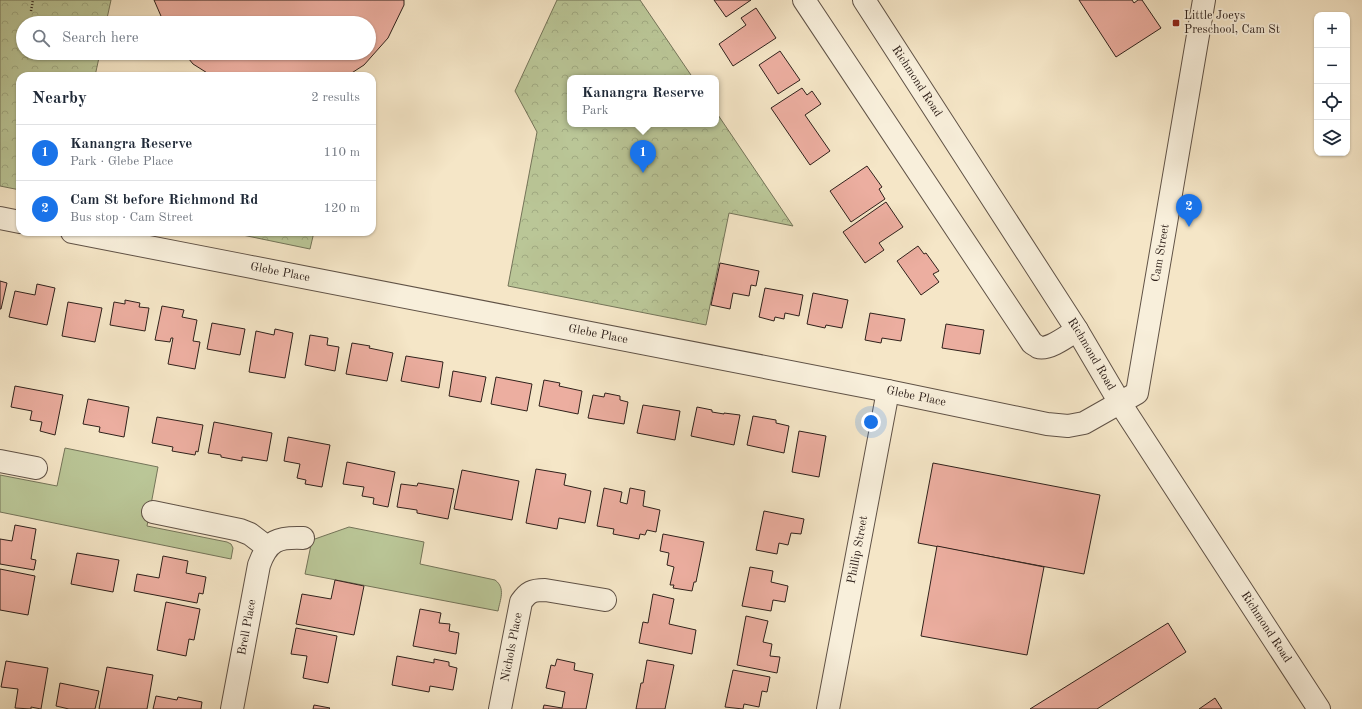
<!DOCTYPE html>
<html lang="en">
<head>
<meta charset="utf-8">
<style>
  :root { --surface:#fff; --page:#f6f6f7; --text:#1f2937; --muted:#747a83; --line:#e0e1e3; --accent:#1a73e8 }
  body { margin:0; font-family:"Old Standard TT",serif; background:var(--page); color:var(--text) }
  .controls { position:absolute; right:12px; top:12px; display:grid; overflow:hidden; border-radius:8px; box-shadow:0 1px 3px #0004 }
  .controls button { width:36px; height:36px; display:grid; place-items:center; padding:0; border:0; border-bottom:1px solid var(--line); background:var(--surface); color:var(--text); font:20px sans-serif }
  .you { position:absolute; left:871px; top:422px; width:14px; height:14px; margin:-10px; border:3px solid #fff; border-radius:50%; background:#1a73e8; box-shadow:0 0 0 6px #1a73e833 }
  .badge { display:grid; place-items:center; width:26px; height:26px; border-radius:50%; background:var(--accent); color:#fff; font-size:13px; font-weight:700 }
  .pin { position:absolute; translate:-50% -33px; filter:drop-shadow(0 1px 2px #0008) }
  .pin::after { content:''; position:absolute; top:21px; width:14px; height:12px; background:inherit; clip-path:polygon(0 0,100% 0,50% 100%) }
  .popup { position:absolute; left:567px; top:75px; width:152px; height:52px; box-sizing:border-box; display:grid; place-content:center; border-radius:8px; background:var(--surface); filter:drop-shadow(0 1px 3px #0005); font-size:13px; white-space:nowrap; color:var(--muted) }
  .popup b { font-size:15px; color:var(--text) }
  .popup::after { content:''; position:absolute; left:50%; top:100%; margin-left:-8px; border:8px solid transparent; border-top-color:var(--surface) }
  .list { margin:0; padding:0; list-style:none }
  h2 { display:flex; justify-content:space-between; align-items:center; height:52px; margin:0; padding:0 16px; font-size:17px }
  h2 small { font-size:13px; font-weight:400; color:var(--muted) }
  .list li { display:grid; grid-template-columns:26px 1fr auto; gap:12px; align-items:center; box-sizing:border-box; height:56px; padding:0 16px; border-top:1px solid var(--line) }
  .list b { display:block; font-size:15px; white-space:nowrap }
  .list p { margin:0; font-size:13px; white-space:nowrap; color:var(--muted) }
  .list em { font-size:13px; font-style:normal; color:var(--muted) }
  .icon { flex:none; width:22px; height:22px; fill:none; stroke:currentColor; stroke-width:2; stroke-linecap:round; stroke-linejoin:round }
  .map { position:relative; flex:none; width:1362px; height:709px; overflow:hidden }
  .search { position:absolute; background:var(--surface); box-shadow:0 1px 3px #0004; left:16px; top:16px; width:360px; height:44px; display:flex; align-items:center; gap:10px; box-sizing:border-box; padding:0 14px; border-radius:22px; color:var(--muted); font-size:15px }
  .panel { position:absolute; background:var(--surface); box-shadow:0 1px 3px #0004; left:16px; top:72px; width:360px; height:164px; border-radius:12px }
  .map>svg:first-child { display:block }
</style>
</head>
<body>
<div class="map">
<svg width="1362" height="709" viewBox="0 0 1362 709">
  <defs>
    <pattern id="park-crowns" width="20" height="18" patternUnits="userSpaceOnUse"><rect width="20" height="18" fill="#bac697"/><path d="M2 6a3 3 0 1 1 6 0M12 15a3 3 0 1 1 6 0" fill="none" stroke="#a0aa82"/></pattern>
  </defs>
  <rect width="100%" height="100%" fill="#f5e6c7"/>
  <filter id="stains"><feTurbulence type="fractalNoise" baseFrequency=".005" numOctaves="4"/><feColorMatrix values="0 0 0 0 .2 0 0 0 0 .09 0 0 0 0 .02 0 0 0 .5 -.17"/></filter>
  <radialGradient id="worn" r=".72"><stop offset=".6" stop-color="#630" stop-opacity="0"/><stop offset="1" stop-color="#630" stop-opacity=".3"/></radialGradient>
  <g fill="#bac697" stroke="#747459">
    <polygon points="65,448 158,467 147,526 227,542 231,544 233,548 231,559 0,512 0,475 57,486"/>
    <path d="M349,527L424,542L420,564L495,580C506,588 500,600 498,611L305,574L312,540Z"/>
  </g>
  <g fill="url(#park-crowns)" stroke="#747459">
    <polygon points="0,0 111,0 106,23 23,23 23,53 100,53 95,76 20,76 20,190 0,186"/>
    <polygon points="557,0 640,0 693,78 570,78 570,124 716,124 716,112 793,226 729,213 706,325 508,286 537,132 515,91"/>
    <polygon points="228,232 314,232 310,249"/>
  </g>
  <g fill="#ecaea0" stroke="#2f211b">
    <polygon points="154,0 404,0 404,5 388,38 364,65 347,76 212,76 193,64 184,53 369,53 369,23 164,23"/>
    <polygon points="714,0 751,0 726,17"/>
    <polygon points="1079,0 1132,0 1134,3 1138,0 1142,0 1161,28 1116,57"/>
    <polygon points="756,8 776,38 733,66 719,44 746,25 741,18"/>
    <polygon points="780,51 800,80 778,94 759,65"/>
    <polygon points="802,88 807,95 812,91 821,104 805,115 830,151 810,165 771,108"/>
    <polygon points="867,166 882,187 879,189 885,199 851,222 830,191"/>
    <polygon points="886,202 903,227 879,243 884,250 865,263 843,232"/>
    <polygon points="918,246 924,254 926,253 939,271 933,274 939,282 921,295 897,261"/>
    <polygon points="720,263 759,271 756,286 751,285 749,296 733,293 730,309 711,305"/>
    <polygon points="0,281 7,283 1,309 0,309"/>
    <polygon points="37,284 55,288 47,325 9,317 15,291 35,295"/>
    <polygon points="765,288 803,295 799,316 785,313 784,319 775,317 774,321 759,317"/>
    <polygon points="813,293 848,300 842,328 826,325 825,328 807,324"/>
    <polygon points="125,300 140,303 139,307 149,308 145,331 110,325 114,302 125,304"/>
    <polygon points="68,302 102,308 95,342 62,336"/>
    <polygon points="162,306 184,310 182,317 197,320 193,341 200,342 195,369 168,364 173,338 171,338 170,342 155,340"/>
    <polygon points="870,313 905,319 901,341 882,338 881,343 865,340"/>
    <polygon points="212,323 245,329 240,355 207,349"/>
    <polygon points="946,324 984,330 980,354 942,348"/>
    <polygon points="275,329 293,333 285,378 249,372 256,331 274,335"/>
    <polygon points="310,335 328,338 327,345 339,347 335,371 305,365"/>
    <polygon points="352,343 370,346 369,348 393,353 387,381 346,374"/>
    <polygon points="406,356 443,362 439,388 401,381"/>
    <polygon points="453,371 486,377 481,402 449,396"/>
    <polygon points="496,377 532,384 527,411 491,404"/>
    <polygon points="544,380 560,383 559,386 582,391 578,414 539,406"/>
    <polygon points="15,386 63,395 55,435 40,431 42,422 30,420 32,411 11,407"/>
    <polygon points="605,393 620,396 620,400 628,402 624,424 588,418 593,395 604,397"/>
    <polygon points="88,399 129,407 124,437 99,432 100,427 83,424"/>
    <polygon points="643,405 680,411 675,440 637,433"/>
    <polygon points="697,407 712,410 712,412 724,414 724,413 740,415 734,445 691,436"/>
    <polygon points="753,416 776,420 776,423 789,426 784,453 747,445"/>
    <polygon points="157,417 203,425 198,452 196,451 195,455 172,451 173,447 152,443"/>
    <polygon points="214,422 272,433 267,461 242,457 242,461 221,457 221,455 208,453"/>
    <polygon points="799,431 826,436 819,477 792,472"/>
    <polygon points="288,437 330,445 322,487 305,484 306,480 297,478 300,464 284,461"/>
    <polygon points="347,462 395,472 388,507 373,504 374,498 362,496 364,487 343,484"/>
    <polygon points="933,463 1100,495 1084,574 918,543"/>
    <polygon points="536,469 566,474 564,485 591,491 585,523 559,518 557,529 526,523"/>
    <polygon points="462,470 519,481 512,520 454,509"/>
    <polygon points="418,483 454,489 448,519 417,513 417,510 397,507 401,484 417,486"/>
    <polygon points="604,488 622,492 620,502 627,504 630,488 645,491 643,506 660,510 656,532 647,530 645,535 640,534 639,539 613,534 614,529 597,526"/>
    <polygon points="764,511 804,519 801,534 791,533 788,545 779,543 777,554 756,550"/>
    <polygon points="15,525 36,529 31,559 36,560 34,570 0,564 0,539 12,541"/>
    <polygon points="663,534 704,542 696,582 694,582 692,591 673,588 674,585 670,585 674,567 667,565 669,553 660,551"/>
    <polygon points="937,546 1044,567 1027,655 921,636"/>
    <polygon points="77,553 119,560 113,592 71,584"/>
    <polygon points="163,556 188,561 186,573 206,577 203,594 199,593 197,603 134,591 137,574 159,578"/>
    <polygon points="750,567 773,571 771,582 788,586 785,602 773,600 771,611 742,606"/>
    <polygon points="0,569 35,576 28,615 0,610"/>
    <polygon points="335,580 364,586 354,635 296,624 302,594 331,599"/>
    <polygon points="653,594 674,599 669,624 696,630 692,654 639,643 643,622 648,623"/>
    <polygon points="166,602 200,609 194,640 189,639 186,656 157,650"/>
    <polygon points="420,609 441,613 439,623 450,624 449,631 459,633 456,654 413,646"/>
    <polygon points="746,616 768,621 763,642 772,644 770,656 780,657 777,673 737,665"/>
    <polygon points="1168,623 1186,652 1097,709 1030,709"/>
    <polygon points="296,628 337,636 328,683 303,678 307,656 291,654"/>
    <polygon points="397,656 434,663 434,659 449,662 449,666 457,668 453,690 430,686 429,692 392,685"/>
    <polygon points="557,659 575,663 574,670 593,674 586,709 543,709 544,705 562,708 565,692 546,688 551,665 555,666"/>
    <polygon points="647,660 674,665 665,709 636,709 641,683 643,683"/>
    <polygon points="6,661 48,668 41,709 31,707 31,709 15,708 18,689 1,687"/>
    <polygon points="107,667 153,675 147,709 99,709"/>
    <polygon points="733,670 770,677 767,692 762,691 759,707 744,704 743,709 725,707"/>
    <polygon points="60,683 99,691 95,709 69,709 56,706"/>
    <polygon points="156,696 177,700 178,697 202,702 201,709 153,709"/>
    <polygon points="1215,698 1222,709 1199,709"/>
    <polygon points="314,705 330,708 329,709 313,709"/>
  </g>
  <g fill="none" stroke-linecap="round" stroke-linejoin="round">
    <g stroke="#605246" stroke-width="24">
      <g id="minor">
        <path d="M804,0L1032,343C1033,344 1037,346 1038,347C1048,351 1069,335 1077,330"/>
        <path id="s1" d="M864,0L1077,330L1120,403L1319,709"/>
        <polyline points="0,218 20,222"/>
        <path id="s2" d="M72,232L888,391L1047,424L1068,426L1084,423L1137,393L1204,0"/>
        <polyline points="0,461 36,468"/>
        <polyline points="153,512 240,530 250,534 267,547"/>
        <path id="s3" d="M232,709L259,565C268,540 278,537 303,538"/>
        <path id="s4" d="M500,709L521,602C528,592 532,590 545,590L605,600"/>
        <path id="s5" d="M828,709L888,391"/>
      </g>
    </g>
    <polyline stroke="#2f211b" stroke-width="2.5" stroke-dasharray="1 2" stroke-linecap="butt" points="31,11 33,0"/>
    <use href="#minor" stroke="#f8efdb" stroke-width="22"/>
  </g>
  <rect fill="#8f2418" stroke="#f8efdb" stroke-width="1.5" x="1172" y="19" width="8" height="8" rx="2"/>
  <g text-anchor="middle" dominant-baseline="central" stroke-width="3.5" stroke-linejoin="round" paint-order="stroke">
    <g font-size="12" fill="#2f211b" stroke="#f8efdb" text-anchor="start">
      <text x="1184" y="16">Little Joeys<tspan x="1184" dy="14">Preschool, Cam St</tspan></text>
    </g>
    <g font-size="12" fill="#2f211b" stroke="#f8efdb">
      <text stroke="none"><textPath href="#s1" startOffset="97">Richmond Road</textPath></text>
      <text stroke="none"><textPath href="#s2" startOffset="1234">Cam Street</textPath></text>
      <text stroke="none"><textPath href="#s2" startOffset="212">Glebe Place</textPath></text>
      <text stroke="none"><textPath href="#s2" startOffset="536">Glebe Place</textPath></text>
      <text stroke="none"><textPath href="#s1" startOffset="421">Richmond Road</textPath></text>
      <text stroke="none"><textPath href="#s2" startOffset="860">Glebe Place</textPath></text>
      <text stroke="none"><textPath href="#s5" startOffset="162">Phillip Street</textPath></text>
      <text stroke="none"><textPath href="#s3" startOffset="83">Brell Place</textPath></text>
      <text stroke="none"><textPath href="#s1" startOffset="745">Richmond Road</textPath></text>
      <text stroke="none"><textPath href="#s4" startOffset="63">Nichols Place</textPath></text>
    </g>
  </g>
  <rect width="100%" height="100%" filter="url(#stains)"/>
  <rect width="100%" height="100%" fill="url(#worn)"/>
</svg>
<div class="controls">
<button>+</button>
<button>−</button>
<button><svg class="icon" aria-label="locate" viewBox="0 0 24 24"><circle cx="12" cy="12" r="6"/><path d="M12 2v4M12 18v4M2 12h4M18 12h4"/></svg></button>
<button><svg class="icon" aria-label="layers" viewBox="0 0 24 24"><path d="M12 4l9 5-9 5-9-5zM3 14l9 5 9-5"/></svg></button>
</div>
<div class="you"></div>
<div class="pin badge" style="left:643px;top:173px">1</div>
<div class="popup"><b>Kanangra Reserve</b>Park</div>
<div class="pin badge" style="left:1189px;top:227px">2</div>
<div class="search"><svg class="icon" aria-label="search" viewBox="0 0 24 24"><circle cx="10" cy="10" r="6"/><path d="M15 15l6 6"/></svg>Search here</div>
<section class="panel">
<h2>Nearby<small>2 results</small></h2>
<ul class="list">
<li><span class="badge">1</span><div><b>Kanangra Reserve</b><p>Park · Glebe Place</p></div><em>110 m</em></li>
<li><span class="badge">2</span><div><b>Cam St before Richmond Rd</b><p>Bus stop · Cam Street</p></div><em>120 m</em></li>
</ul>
</section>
</div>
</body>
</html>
